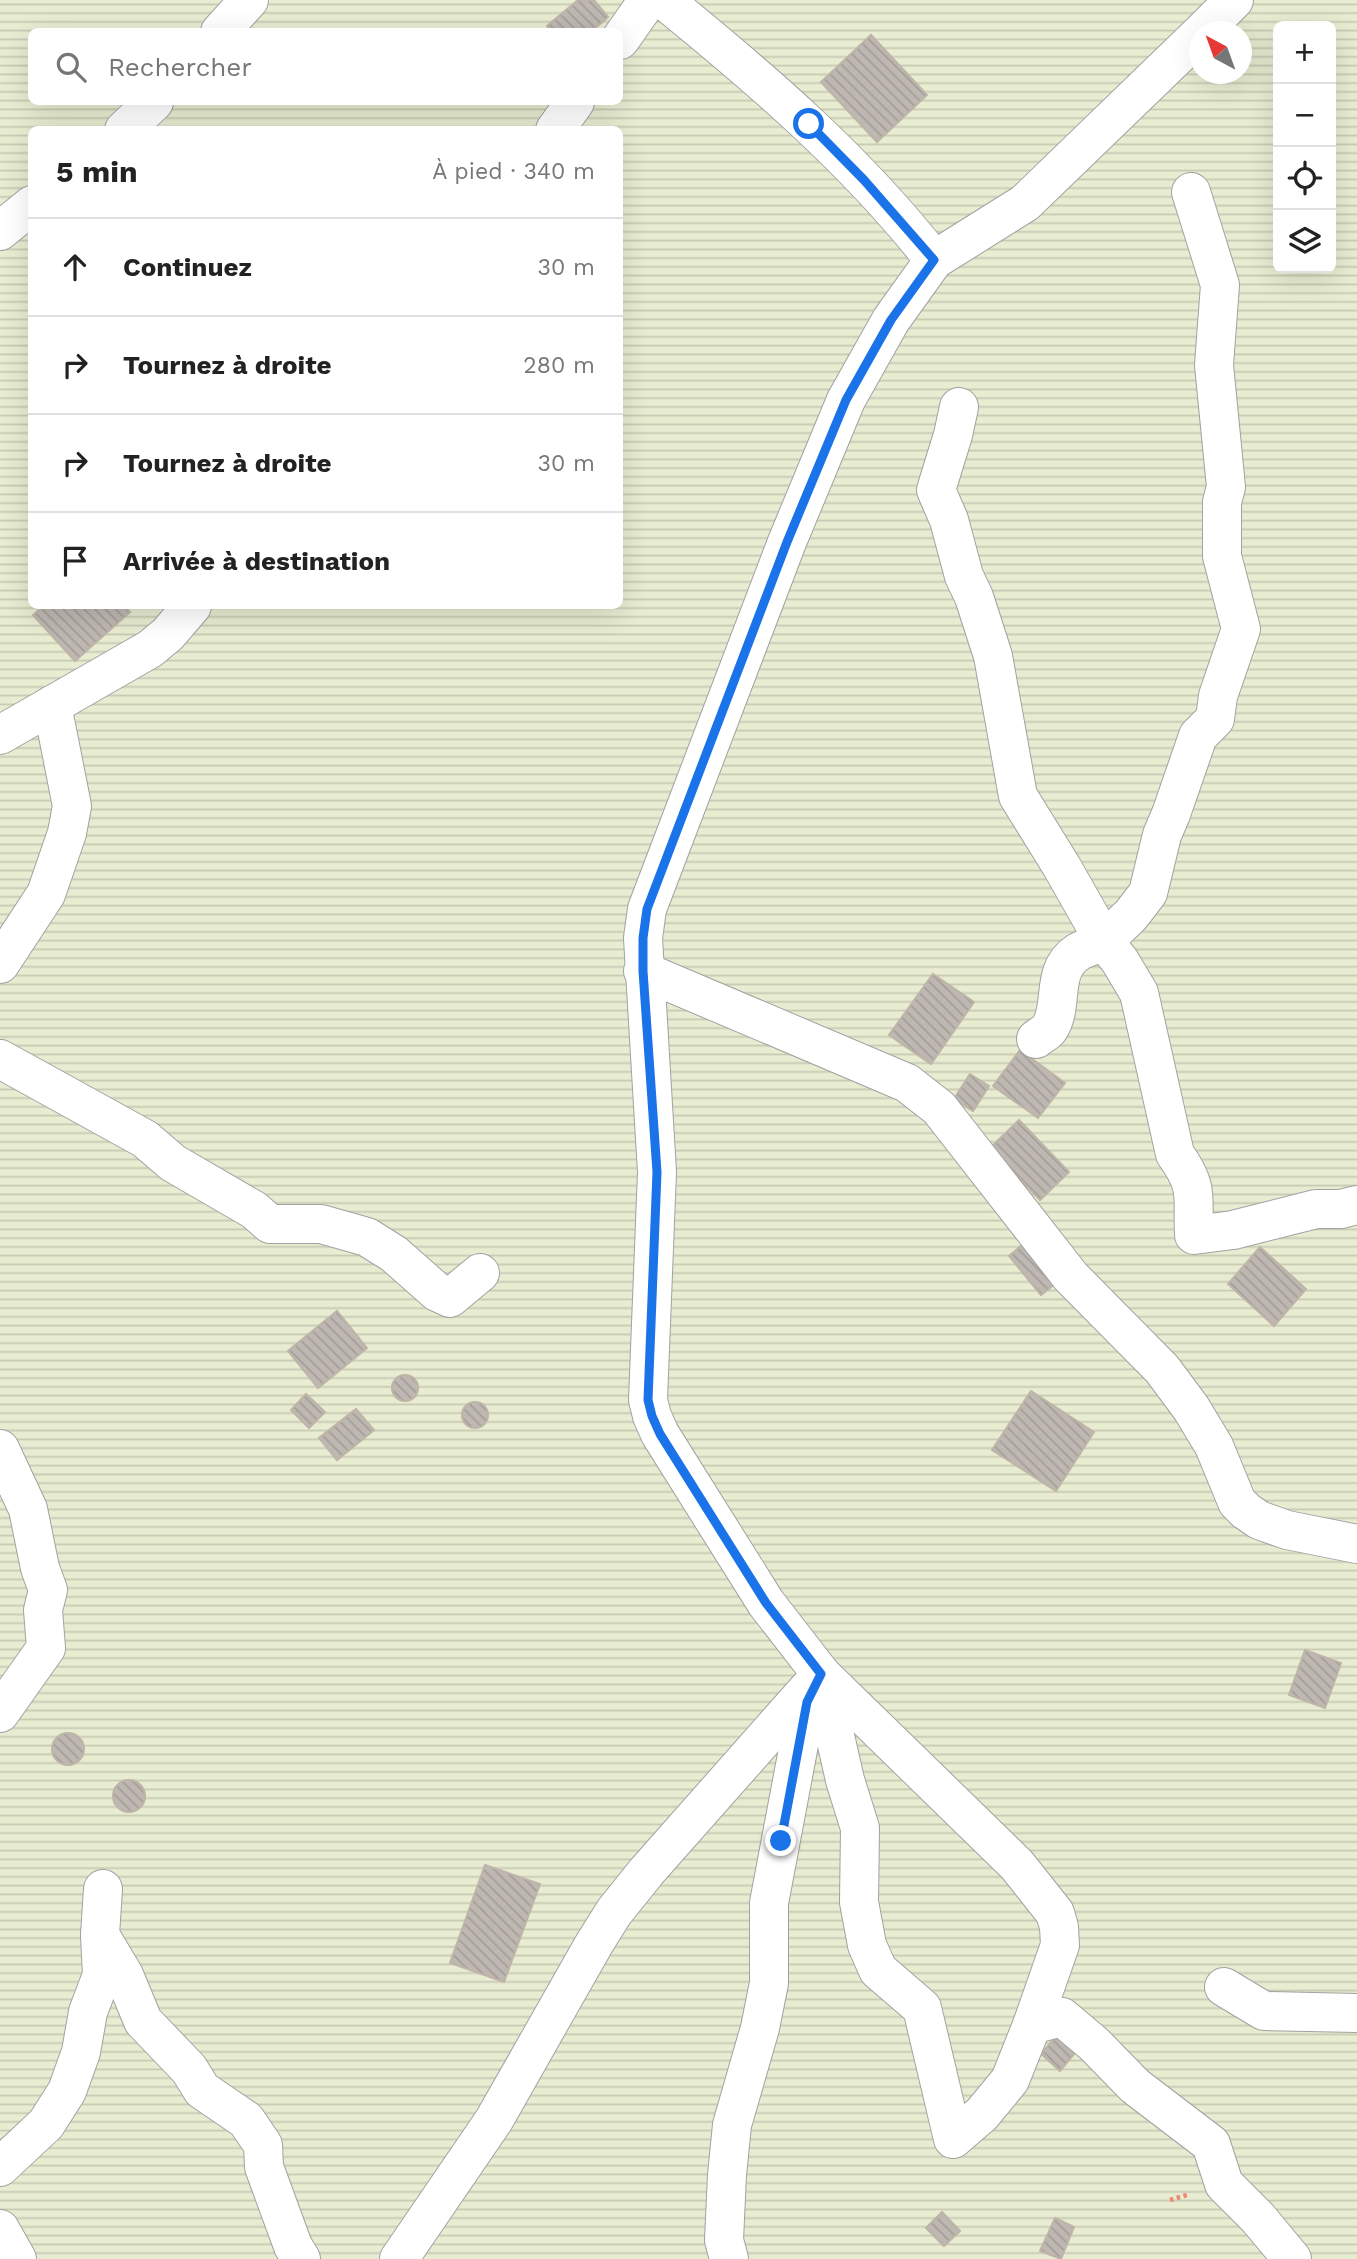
<!DOCTYPE html>
<html lang="fr">
<head>
<meta charset="utf-8">
<style>
  :root { --surface:#fff; --page:#f2f2f2; --text:#222; --muted:#767676; --line:#e0e0e0 }
  body { margin:0; font-family:"Work Sans",sans-serif; background:var(--page); color:var(--text) }
  .controls { position:absolute; right:21px; top:21px; display:grid; overflow:hidden; border-radius:10px; box-shadow:0 7px 28px #0002 }
  .controls button { width:63px; height:63px; display:grid; place-items:center; padding:0; border:0; border-bottom:2px solid var(--line); background:var(--surface); color:var(--text); font:35px sans-serif }
  .compass { position:absolute; left:1189px; top:21px; width:63px; height:63px; border-radius:50%; background:var(--surface); box-shadow:0 7px 28px #0002; rotate:319deg }
  .stop { position:absolute; width:21px; height:21px; margin:-16px; border:5px solid #1a73e8; border-radius:50%; background:#fff }
  .stop.end { background:#1a73e8; border-color:#fff; box-shadow:0 2px 7px #0008 }
  .list { margin:0; padding:0; list-style:none }
  h2 { display:flex; justify-content:space-between; align-items:center; height:91px; margin:0; padding:0 28px; font-size:30px }
  h2 small { font-size:23px; font-weight:400; color:var(--muted) }
  .list li { display:grid; grid-template-columns:46px 1fr auto; gap:21px; align-items:center; box-sizing:border-box; height:98px; padding:0 28px; border-top:2px solid var(--line) }
  .list b { display:block; font-size:26px; white-space:nowrap }
  .list em { font-size:23px; font-style:normal; color:var(--muted) }
  .icon { flex:none; width:38px; height:38px; fill:none; stroke:currentColor; stroke-width:2; stroke-linecap:round; stroke-linejoin:round }
  .map { position:relative; flex:none; width:1357px; height:2259px; overflow:hidden }
  .search { position:absolute; background:var(--surface); box-shadow:0 7px 28px #0002; left:28px; top:28px; width:595px; height:77px; display:flex; align-items:center; gap:18px; box-sizing:border-box; padding:0 24px; border-radius:10px; color:var(--muted); font-size:26px }
  .panel { position:absolute; background:var(--surface); box-shadow:0 7px 28px #0002; left:28px; top:126px; width:595px; height:483px; border-radius:10px }
  .map>svg:first-child { display:block }
</style>
</head>
<body>
<div class="map">
<svg width="1357" height="2259" viewBox="0 0 1357 2259">
  <defs>
    <pattern id="farmland-rules" width="6" height="5" patternUnits="userSpaceOnUse" patternTransform="scale(1.75)"><rect width="6" height="5" fill="#e8ecd1"/><path d="M0 2.5h6" fill="none" stroke="#c7cab3"/></pattern>
    <pattern id="building-back-hatch" width="6" height="6" patternUnits="userSpaceOnUse" patternTransform="scale(1.75)"><rect width="6" height="6" fill="#bfb8b2"/><path d="M-1 5l2 2M0 0l6 6M5-1l2 2" fill="none" stroke="#a49e99"/></pattern>
  </defs>
  <rect width="100%" height="100%" fill="#eeece5"/>
  <path fill="url(#farmland-rules)" fill-rule="evenodd" d="M0,0H1357V2259H0ZM1278,26H1331V268H1278ZM32,32H620V102H32ZM1200,32H1242V74H1200ZM32,130H620V606H32Z"/>
  <g fill="url(#building-back-hatch)" stroke="#bfb4a8" stroke-width="2">
    <polygon points="578,0 594,0 608,17 591,32 552,32 547,26"/>
    <polygon points="871,35 927,95 877,142 821,82"/>
    <polygon points="43,606 124,606 130,612 75,661 33,615"/>
    <polygon points="933,974 974,1002 931,1064 889,1035"/>
    <polygon points="1020,1050 1065,1083 1038,1118 993,1086"/>
    <polygon points="970,1074 989,1086 973,1111 954,1099"/>
    <polygon points="1019,1120 1069,1172 1040,1200 990,1148"/>
    <polygon points="1033,1236 1065,1276 1041,1295 1009,1256"/>
    <polygon points="1260,1247 1306,1289 1274,1326 1228,1284"/>
    <polygon points="337,1311 367,1348 318,1388 288,1351"/>
    <circle cx="405" cy="1388" r="13"/>
    <polygon points="1031,1391 1094,1432 1056,1491 992,1450"/>
    <polygon points="306,1394 325,1412 309,1428 291,1410"/>
    <circle cx="475" cy="1415" r="13"/>
    <polygon points="356,1409 374,1430 337,1460 319,1438"/>
    <polygon points="1305,1650 1341,1663 1325,1708 1289,1695"/>
    <circle cx="68" cy="1749" r="16"/>
    <circle cx="129" cy="1796" r="16"/>
    <polygon points="485,1865 540,1884 504,1982 450,1963"/>
    <polygon points="1060,2032 1079,2048 1060,2071 1041,2054"/>
    <polygon points="942,2212 960,2231 944,2246 926,2228"/>
    <polygon points="1055,2218 1074,2227 1061,2259 1040,2251"/>
  </g>
  <g fill="none" stroke-linecap="round" stroke-linejoin="round">
    <g stroke="#a2a2a2" stroke-width="40">
      <g id="street">
        <path d="M664,0C761,79 857,161 934,260"/>
        <polyline points="220,32 249,0"/>
        <polyline points="1202,32 1234,0"/>
        <polyline points="620,40 648,0"/>
        <polyline points="124,130 154,102"/>
        <polyline points="555,130 575,102"/>
        <polyline points="0,231 32,205"/>
        <polyline points="959,407 953,435 936,490 949,520 964,576 974,597 993,656 1018,796 1062,867 1104,941 1131,915 1148,893 1162,835 1171,814 1198,736 1215,719 1218,696 1241,629 1222,556 1222,502 1226,487 1214,365 1220,285 1191,192"/>
        <polyline points="0,735 150,649 168,634 192,606"/>
        <polyline points="0,964 46,894 67,833 72,806 52,705"/>
        <polyline points="643,971 907,1083 939,1108 1071,1277 1162,1369 1191,1408 1214,1446 1237,1502 1246,1511 1259,1520 1287,1530 1357,1544"/>
        <path d="M1036,1039C1039,1036 1046,1033 1049,1029C1065,1006 1049,971 1078,952C1085,948 1096,945 1104,941L1120,961L1139,993L1175,1154C1200,1189 1192,1196 1194,1235L1233,1230L1316,1209H1341L1357,1205"/>
        <polyline points="0,1059 145,1139 173,1163 254,1210 270,1224 321,1224 367,1237 394,1254 437,1292 450,1298 480,1273"/>
        <polyline points="0,1449 28,1509 40,1568 48,1590 43,1610 46,1648 0,1713"/>
        <polyline points="103,1889 100,1935 124,1975 143,2021 189,2069 202,2090 246,2120 263,2145 264,2167 293,2246 301,2259"/>
        <polyline points="1224,1987 1264,2011 1357,2013"/>
        <polyline points="1032,2025 1060,1945 1059,1927 1055,1913 1017,1865 821,1674 766,1603 660,1434 652,1416 648,1400 657,1172 643,938 647,909 787,542 846,400 891,320 934,260 1025,203 1200,34"/>
        <polyline points="0,2167 46,2124 67,2091 81,2052 88,2012 102,1975 100,1935"/>
        <polyline points="0,2229 17,2259"/>
        <polyline points="399,2259 494,2120 594,1944 614,1912 647,1871 808,1689"/>
        <polyline points="729,2259 724,2240 727,2175 732,2125 760,2028 769,1983 769,1903 807,1702 821,1674 845,1780 860,1828 859,1902 867,1945 878,1970 922,2008 953,2139 982,2114 1010,2080 1032,2025 1062,2017 1094,2044 1135,2086 1211,2144 1224,2184 1258,2218 1292,2259"/>
      </g>
    </g>
    <polyline stroke="#f08874" stroke-width="4.5" stroke-dasharray="3.5 3.5" stroke-linecap="butt" points="1170,2200 1190,2194"/>
    <use href="#street" stroke="#fff" stroke-width="38"/>
  </g>
  <g fill="none" stroke-linecap="round" stroke-linejoin="round">
    <polyline stroke="#1a73e8" stroke-width="9" points="781,1841 807,1702 821,1674 766,1603 660,1434 652,1416 648,1400 657,1172 643,971 643,938 647,909 787,542 846,400 891,320 934,260 864,180 809,124"/>
  </g>
</svg>
<div class="controls">
<button>+</button>
<button>−</button>
<button><svg class="icon" aria-label="locate" viewBox="0 0 24 24"><circle cx="12" cy="12" r="6"/><path d="M12 2v4M12 18v4M2 12h4M18 12h4"/></svg></button>
<button><svg class="icon" aria-label="layers" viewBox="0 0 24 24"><path d="M12 4l9 5-9 5-9-5zM3 14l9 5 9-5"/></svg></button>
</div>
<svg class="compass" viewBox="-18 -18 36 36"><path d="M0-13l5 13h-10z" fill="#e53935"/><path d="M0 13l5-13h-10z" fill="#767676"/></svg>
<div class="stop" style="left:809px;top:124px"></div>
<div class="stop end" style="left:781px;top:1841px"></div>
<div class="search"><svg class="icon" aria-label="search" viewBox="0 0 24 24"><circle cx="10" cy="10" r="6"/><path d="M15 15l6 6"/></svg>Rechercher</div>
<section class="panel">
<h2>5 min<small>À pied · 340 m</small></h2>
<ul class="list">
<li><svg class="icon" aria-label="ahead" viewBox="0 0 24 24"><path d="M12 20V5M6 11l6-6 6 6"/></svg><div><b>Continuez</b></div><em>30 m</em></li>
<li><svg class="icon" aria-label="right" viewBox="0 0 24 24"><path d="M7 20v-9h11M14 6l5 5-5 5"/></svg><div><b>Tournez à droite</b></div><em>280 m</em></li>
<li><svg class="icon" aria-label="right" viewBox="0 0 24 24"><path d="M7 20v-9h11M14 6l5 5-5 5"/></svg><div><b>Tournez à droite</b></div><em>30 m</em></li>
<li><svg class="icon" aria-label="arrive" viewBox="0 0 24 24"><path d="M6 21V4h12l-3 4 3 4H6"/></svg><div><b>Arrivée à destination</b></div></li>
</ul>
</section>
</div>
</body>
</html>
